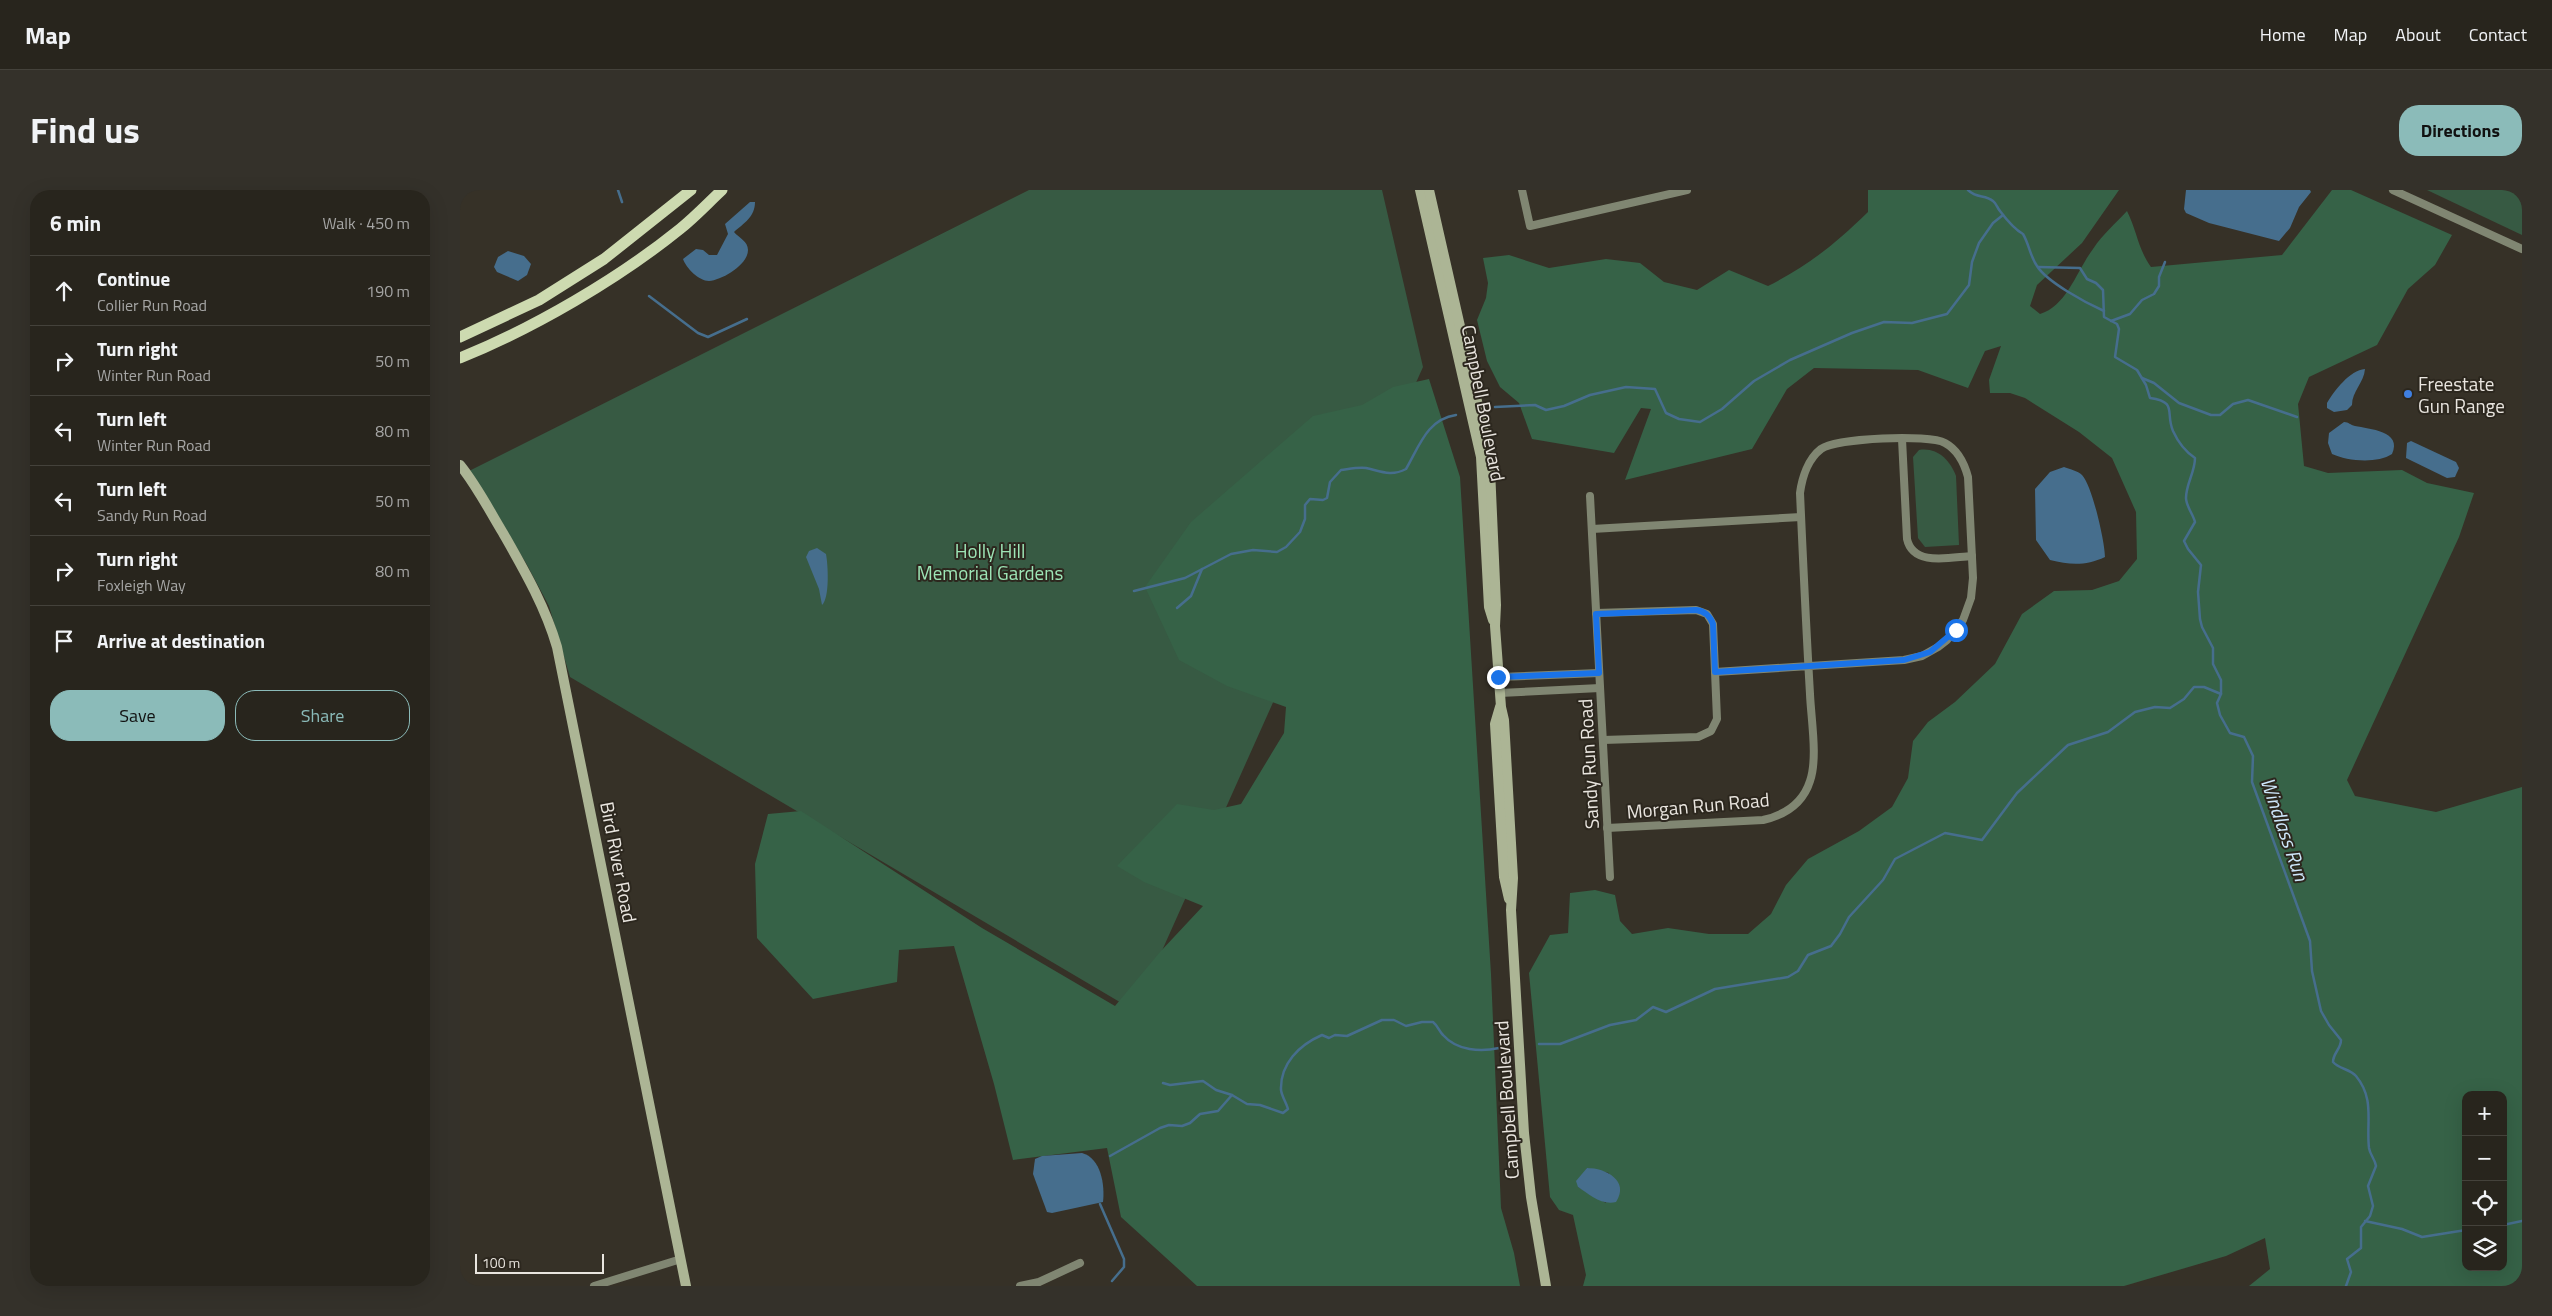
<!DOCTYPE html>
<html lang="en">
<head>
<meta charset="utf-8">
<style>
  :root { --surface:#28251d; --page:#34312a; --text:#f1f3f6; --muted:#a5a5a4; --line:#44423b; --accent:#8bbbb9 }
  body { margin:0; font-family:"Titillium Web",sans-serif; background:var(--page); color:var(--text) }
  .controls { position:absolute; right:15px; bottom:15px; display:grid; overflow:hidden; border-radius:10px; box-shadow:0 5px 20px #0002 }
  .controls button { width:45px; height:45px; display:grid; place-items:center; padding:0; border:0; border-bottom:1px solid var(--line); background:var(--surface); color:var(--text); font:25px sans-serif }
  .scale { position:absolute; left:15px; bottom:12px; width:129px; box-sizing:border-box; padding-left:5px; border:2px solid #e9e5df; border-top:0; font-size:14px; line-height:18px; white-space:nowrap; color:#e9e5df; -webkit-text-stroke:4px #2c271e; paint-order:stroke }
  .stop { position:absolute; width:15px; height:15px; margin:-11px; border:4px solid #1a73e8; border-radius:50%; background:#fff }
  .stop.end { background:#1a73e8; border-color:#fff; box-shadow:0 1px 5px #0008 }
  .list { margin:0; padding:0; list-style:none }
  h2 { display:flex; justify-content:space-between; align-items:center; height:65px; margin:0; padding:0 20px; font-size:21px }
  h2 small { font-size:16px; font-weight:400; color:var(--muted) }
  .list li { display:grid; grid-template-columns:32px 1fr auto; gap:15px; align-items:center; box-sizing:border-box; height:70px; padding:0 20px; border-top:1px solid var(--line) }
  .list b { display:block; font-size:19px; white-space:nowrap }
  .list p { margin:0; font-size:16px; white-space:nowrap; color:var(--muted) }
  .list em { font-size:16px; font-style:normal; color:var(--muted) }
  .actions { display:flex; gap:10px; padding:15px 20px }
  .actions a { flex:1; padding:11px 0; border:1px solid var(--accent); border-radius:20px; text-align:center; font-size:18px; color:var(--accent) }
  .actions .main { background:var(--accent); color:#111 }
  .icon { flex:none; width:28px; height:28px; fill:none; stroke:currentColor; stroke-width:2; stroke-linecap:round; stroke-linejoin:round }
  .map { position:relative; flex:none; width:2062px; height:1096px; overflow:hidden; border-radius:20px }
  header { display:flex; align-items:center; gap:30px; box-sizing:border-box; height:70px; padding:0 25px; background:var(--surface); border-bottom:1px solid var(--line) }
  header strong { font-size:24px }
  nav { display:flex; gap:28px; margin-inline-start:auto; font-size:18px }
  .intro { display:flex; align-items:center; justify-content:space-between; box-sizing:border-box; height:120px; padding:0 30px }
  h1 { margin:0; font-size:35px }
  .button { padding:12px 22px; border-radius:20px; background:var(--accent); color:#111; font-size:18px; font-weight:700 }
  main { display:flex; gap:30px; padding:0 30px }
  aside { flex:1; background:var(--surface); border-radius:20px; box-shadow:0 5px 20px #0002 }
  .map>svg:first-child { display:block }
</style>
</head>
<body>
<header>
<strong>Map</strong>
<nav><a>Home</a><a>Map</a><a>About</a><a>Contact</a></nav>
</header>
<div class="intro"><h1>Find us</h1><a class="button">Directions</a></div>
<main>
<aside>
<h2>6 min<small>Walk · 450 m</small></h2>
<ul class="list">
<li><svg class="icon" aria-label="ahead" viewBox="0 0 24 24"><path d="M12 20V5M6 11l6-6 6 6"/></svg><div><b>Continue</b><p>Collier Run Road</p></div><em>190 m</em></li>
<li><svg class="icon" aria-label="right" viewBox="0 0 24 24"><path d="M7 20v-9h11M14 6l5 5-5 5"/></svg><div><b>Turn right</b><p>Winter Run Road</p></div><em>50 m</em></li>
<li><svg class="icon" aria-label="left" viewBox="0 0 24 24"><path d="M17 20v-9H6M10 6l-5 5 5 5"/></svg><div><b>Turn left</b><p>Winter Run Road</p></div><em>80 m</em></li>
<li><svg class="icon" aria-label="left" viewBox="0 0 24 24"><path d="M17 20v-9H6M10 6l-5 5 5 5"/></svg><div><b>Turn left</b><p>Sandy Run Road</p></div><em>50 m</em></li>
<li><svg class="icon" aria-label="right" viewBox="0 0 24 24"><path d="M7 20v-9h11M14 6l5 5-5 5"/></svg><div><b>Turn right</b><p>Foxleigh Way</p></div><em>80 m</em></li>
<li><svg class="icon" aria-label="arrive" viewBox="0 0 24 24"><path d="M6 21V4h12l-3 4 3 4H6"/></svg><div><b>Arrive at destination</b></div></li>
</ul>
<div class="actions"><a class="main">Save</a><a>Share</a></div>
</aside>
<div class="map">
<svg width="2062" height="1096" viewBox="0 0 2062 1096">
  <rect width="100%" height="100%" fill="#363127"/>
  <g fill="#375a43">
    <polygon points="569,0 922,0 963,177 675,821 110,487 89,416 66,373 9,281"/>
    <polygon points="1967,0 2062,0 2062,45"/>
    <path d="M1459,260C1477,257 1490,270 1496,286L1499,355L1465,357L1458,348L1453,267Z"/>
  </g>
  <g fill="#366247" fill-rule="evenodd">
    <path d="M1408,0H1659L1622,53L1577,95L1570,116L1580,124C1607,116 1617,80 1633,59C1642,45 1656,33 1667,21C1677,41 1678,59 1691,77L1822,65L1872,0H1891L1992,45L1975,75L1948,99L1917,155L1849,187L1838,214L1844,276L1868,283L1942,280L1967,293L2014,303L1999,347L1887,590L1895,606L1976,622L2062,597V1096H1789L1810,1079L1805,1048L1766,1066L1664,1096H1123L1126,1085L1113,1025L1099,1020L1090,1007L1069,783L1090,745L1108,743L1110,703L1135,700L1155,705L1160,731L1172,744L1208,738L1249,744H1288L1311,724L1326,695L1348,669L1399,641L1432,617L1448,588L1453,551L1468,532L1495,512L1535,474L1562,424L1594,401L1632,400L1659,391L1677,369L1676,322L1652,268L1619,242L1565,208L1550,203H1530L1529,190L1541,156L1525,161L1508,198L1458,180L1354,178L1327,199L1292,259L1165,290L1191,219L1181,218L1154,263L1072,249L1059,213L1040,197L1027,171L1017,130L1026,108L1028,93L1023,68L1049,65L1089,78L1146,69L1180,73L1204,92L1237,100L1269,80L1308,96C1349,75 1374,55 1408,22ZM2006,905H2043V1077H2006ZM1127,978L1149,983L1146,1013L1118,997Z"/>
    <polygon points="969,189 1000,287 1031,784 1041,1018 1054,1063 1060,1096 737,1096 661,1027 647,958 553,970 534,894 494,756 439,760 437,792 353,809 297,748 295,674 308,624 341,621 522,738 655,816 700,762 743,716 684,692 657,676 717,614 754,620 781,614 824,543 826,517 767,496 719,470 685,397 731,332 853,226 902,215 933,197"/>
  </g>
  <g fill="#466e8d">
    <polygon points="1726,0 1850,0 1851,2 1839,17 1830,38 1819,51 1749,33 1726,23 1724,19"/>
    <path d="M290,12H295C295,27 284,33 274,42C279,48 288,51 288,60C288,75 262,90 249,91C239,91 226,78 223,69L236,59L243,60L249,65H257L268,44L265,34Z"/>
    <polygon points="48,61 64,66 71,74 67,85 58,91 37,82 34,77 38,67"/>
    <path d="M1905,179C1904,193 1892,201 1892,215L1887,220L1874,222L1867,218V213C1874,201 1890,180 1905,179Z"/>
    <path d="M1884,232C1889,232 1890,235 1895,236C1909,239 1943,241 1932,264C1917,274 1887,271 1872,264L1868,253L1869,243Z"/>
    <polygon points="1951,251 1996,272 1999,278 1995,287 1987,288 1946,268 1947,253"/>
    <path d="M1604,277C1609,279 1618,281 1622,285C1632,295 1645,352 1645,367C1626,376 1610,375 1590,370L1576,350L1575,299L1590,282Z"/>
    <path d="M357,358L366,364C368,374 370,408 362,415L359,399L346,367L349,361Z"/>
    <path d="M622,963C641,968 645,995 643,1012L592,1023L587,1022L573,984L575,969L582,966Z"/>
    <path d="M1127,978C1146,978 1170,991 1156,1012C1142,1016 1129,1004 1118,997L1116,991Z"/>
  </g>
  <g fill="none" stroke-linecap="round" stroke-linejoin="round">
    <g stroke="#466e8d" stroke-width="2.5">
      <polyline points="158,0 162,12"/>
      <path d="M1508,0C1517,9 1525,4 1533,11C1537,14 1537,18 1540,21C1546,29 1554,39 1563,44C1569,54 1570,66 1577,76C1587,92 1626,113 1644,121"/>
      <path d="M1578,77L1620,78L1627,89L1636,93L1643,100L1644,127L1657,134L1659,139L1655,167L1677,180L1686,195L1690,208C1718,212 1705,222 1713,241C1718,252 1726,262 1735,268C1735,282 1726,294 1726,308C1726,316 1733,324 1735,332L1724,351L1728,359L1741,375L1738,402L1740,429L1742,437L1753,458V474L1761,490V504L1757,513L1760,525L1770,543L1784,547L1793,566L1792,592L1850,751L1852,781L1861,821L1869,835L1881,850C1881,859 1873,863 1873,872C1879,879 1890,879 1896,886C1915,909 1906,932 1909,958C1910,965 1915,969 1916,976L1908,996L1913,1016L1910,1026L1901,1037V1058L1887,1069L1891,1082L1886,1096"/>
      <polyline points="189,106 238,143 248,147 287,129"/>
      <polyline points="1651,131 1670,124 1682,110 1694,104 1699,96 1699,87 1705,72"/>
      <polyline points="1682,188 1694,193 1719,213 1751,225 1760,225 1773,214 1788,210 1837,227"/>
      <polyline points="1035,217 1075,215 1086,220 1104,216 1130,205 1166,197 1195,199 1206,223 1219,229 1240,232 1262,219 1294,191 1330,170 1392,143 1424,132 1452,133 1487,124 1509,95 1512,72 1519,53 1533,33 1543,25"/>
      <path d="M674,401L725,388L771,364L793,360L817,362L826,357L840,342L845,329V315L850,309L863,310L867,308L870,292L881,280C889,279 898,277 906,278C920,281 931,287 946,279C959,257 967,229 996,225"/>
      <polyline points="717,418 731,406 742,379"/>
      <polyline points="1079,854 1100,854 1150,835 1176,830 1193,817 1206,822 1255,799 1328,787 1338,781 1348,765 1371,756 1380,744 1389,727 1423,690 1435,669 1485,643 1522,650 1557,603 1608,555 1648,542 1675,522 1695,517 1710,518 1724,509 1734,497 1744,497 1761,504"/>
      <path d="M703,893L710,895L743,891L756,900L772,905L787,914L800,915L823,923L828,919C826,912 822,907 821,900C820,874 839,855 862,845L869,848L875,845L887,846L922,830H934L946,836L962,832H973C978,836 979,841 983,845C997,861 1021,862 1039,858"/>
      <polyline points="650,966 700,938 709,935 722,936 730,933 740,924 758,921 772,905"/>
      <polyline points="640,1014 664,1069 664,1077 652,1091"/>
      <polyline points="1905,1031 1942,1039 1962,1047 2006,1040"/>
      <polyline points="2043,1035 2062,1031"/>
    </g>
    <g stroke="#808672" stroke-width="8">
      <polyline points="1062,0 1070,36 1227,0"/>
      <polyline points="1933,0 2062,59"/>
      <path d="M1442,249L1447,349C1453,377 1491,367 1512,366"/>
      <polyline points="1130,306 1150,687"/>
      <polyline points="1132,339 1341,327"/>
      <polyline points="1136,423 1236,420 1247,424 1253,434 1257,529 1251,541 1238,547 1143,550"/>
      <polyline points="1039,487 1139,483"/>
      <polyline points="1040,503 1140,498"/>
      <path d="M1147,638L1303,630C1325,625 1343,613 1350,591C1358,568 1351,529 1350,504C1346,437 1343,370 1340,303C1342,288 1348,269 1361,259C1376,248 1469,244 1485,253C1498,260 1504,272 1508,287L1513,388L1511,408L1503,430L1487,450L1478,457L1462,466L1444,470L1255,482"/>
      <polyline points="134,1096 221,1069"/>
      <polyline points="560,1096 579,1092 620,1073"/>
    </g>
    <g stroke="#acb595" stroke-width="10">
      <polyline points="960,0 1021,267 1029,417 1033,430"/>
      <polyline points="969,0 1027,255 1030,279 1036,415 1035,436 1041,517 1044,530 1053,688 1051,720 1064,943 1071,1007 1086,1096"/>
      <path d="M0,275C17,296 29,320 43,343C64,380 85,416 97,457L226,1096"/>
      <polyline points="1040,517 1035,534 1044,687 1049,709"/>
    </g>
    <g stroke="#cddab0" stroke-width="11">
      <polyline points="0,147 79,110 144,69 231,0"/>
      <path d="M0,168C74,138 158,89 220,39C235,27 248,13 262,0"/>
    </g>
  </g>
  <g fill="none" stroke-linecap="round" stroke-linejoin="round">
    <path stroke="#1a73e8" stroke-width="6" d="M1038,487L1139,483L1136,424L1236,420C1245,421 1250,426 1253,434L1255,482L1444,470L1470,462L1496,440"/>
  </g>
  <circle fill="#3f7fe0" stroke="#2c271e" stroke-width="2" cx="1948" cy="204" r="5"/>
  <g text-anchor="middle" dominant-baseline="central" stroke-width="4" stroke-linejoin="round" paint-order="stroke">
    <g font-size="19" fill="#e9e5df" stroke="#2c271e" text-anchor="start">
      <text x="1958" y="193">Freestate<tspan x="1958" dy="22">Gun Range</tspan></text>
    </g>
    <g font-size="19" fill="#e9e5df" stroke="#2c271e">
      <text transform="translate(1024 213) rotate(79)">Campbell Boulevard</text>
      <text transform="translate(1128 574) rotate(-93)">Sandy Run Road</text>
      <text transform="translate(1238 615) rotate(-5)">Morgan Run Road</text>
      <text transform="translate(159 672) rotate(79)">Bird River Road</text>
      <text transform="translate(1046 910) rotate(-94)">Campbell Boulevard</text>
    </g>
    <g font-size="19" fill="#9de5b6" stroke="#2c271e">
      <text x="530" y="360">Holly Hill<tspan x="530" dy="22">Memorial Gardens</tspan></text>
    </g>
    <g font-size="20" font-style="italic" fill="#cee7fb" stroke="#2c271e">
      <text transform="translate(1825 639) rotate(71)">Windlass Run</text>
    </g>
  </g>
</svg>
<div class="controls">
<button>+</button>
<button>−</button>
<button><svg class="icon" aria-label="locate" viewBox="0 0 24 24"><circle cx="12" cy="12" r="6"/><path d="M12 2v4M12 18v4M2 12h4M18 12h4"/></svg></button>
<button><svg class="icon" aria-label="layers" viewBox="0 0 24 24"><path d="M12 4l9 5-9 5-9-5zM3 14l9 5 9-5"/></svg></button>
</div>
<div class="scale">100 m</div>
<div class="stop" style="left:1496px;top:440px"></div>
<div class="stop end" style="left:1038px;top:487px"></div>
</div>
</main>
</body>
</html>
